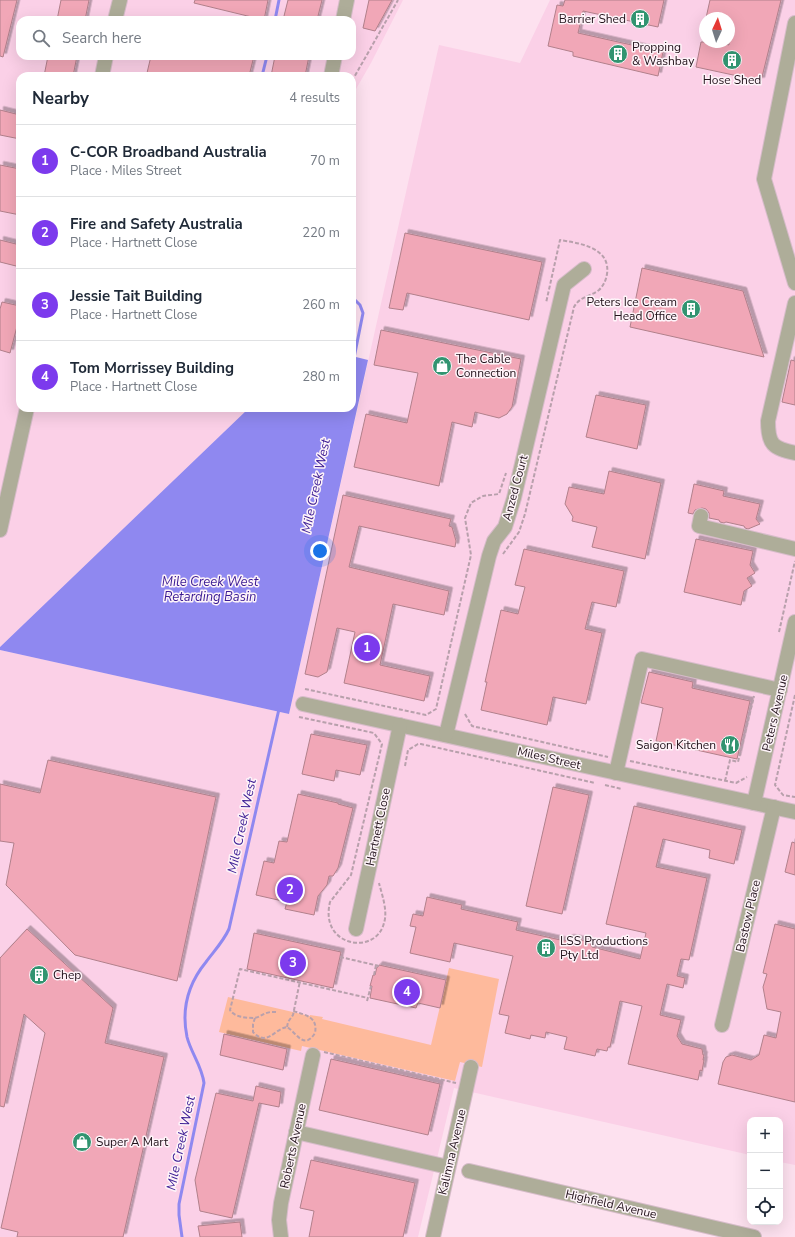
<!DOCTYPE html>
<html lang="en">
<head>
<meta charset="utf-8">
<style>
  :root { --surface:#fff; --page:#f6f6f7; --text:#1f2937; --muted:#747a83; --line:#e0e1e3; --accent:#7c3aed }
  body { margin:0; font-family:"Nunito Sans",sans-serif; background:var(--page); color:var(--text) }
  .controls { position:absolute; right:12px; bottom:12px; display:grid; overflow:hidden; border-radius:8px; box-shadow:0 4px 16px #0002 }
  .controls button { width:36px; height:36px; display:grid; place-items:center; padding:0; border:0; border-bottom:1px solid var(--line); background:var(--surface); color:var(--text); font:20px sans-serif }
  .compass { position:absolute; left:699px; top:12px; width:36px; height:36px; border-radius:50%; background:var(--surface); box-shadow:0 4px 16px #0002; rotate:4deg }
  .you { position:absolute; left:320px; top:551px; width:14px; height:14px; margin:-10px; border:3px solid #fff; border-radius:50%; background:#1a73e8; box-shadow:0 0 0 6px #1a73e833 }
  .badge { display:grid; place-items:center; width:26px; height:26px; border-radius:50%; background:var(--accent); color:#fff; font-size:13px; font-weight:700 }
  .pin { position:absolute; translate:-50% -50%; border:2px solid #fff; box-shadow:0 1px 4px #0006 }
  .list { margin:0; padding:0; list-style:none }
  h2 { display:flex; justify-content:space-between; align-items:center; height:52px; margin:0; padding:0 16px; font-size:17px }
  h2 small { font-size:13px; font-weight:400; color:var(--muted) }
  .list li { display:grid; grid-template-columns:26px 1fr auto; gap:12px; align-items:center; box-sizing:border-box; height:72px; padding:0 16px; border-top:1px solid var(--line) }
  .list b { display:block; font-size:15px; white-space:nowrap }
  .list p { margin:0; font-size:13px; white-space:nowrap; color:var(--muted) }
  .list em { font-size:13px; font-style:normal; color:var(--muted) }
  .icon { flex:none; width:22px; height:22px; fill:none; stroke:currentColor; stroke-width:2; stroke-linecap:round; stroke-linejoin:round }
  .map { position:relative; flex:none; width:795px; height:1237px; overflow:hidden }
  .search { position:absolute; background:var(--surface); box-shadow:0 4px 16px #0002; left:16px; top:16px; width:340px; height:44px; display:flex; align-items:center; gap:10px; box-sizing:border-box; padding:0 14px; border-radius:12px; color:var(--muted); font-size:15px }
  .panel { position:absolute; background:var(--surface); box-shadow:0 4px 16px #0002; left:16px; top:72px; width:340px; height:340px; border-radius:12px }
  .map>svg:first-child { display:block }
</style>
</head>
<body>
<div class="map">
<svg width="795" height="1237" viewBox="0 0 795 1237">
  <defs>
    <filter id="shadow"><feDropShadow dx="3.5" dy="-3.5" stdDeviation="0" flood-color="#0004"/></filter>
  </defs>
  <rect width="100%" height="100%" fill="#fde1ef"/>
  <g fill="#fbd0e7" fill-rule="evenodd">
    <path d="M0,0H403L371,63L352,96V76H20V408H249L0,647ZM20,20H352V56H20Z"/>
    <path d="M550,0H795V1165L780,1162V1120H750V1155L454,1088L418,1237H0V650L289,714L439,45L520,63ZM705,18H729V42H705Z"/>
  </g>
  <polygon fill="#feba9c" points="449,968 499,979 482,1067 460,1062 455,1081 302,1046 301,1051 219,1032 228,997 310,1016 310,1015 323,1017 322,1019 431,1045"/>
  <polygon fill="#8f88f0" points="352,356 368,360 289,714 0,650 0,647 249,408 352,408"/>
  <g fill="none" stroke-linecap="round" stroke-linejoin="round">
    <g stroke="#8f88f0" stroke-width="3">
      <polyline points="275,20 279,0"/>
      <polyline points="262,76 267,56"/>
      <polyline points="352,297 360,305 363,313 352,368"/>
      <path d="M182,1237L179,1215V1204L204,1083C202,1066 191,1053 187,1037C181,1008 188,984 206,962C214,951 223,942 229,929L279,709"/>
    </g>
  </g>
  <g fill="#f1a7b7" stroke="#b1808b" filter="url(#shadow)">
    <polygon points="0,0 17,0 3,57 0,56"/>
    <polygon points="61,0 89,0 85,20 57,20"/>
    <polygon points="195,0 268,0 264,20 194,3"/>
    <polygon points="288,0 322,0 317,20 283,20"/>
    <polygon points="369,0 392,0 375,31 363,28"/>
    <polygon points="565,0 664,0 658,27 583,11 578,33 663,52 658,76 573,56 573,52 548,46 557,5 563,6"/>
    <polygon points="710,0 781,0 761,81 696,67 701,42 717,42 729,45 729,18 706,18"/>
    <polygon points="48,56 77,56 73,76 44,76"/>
    <polygon points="151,56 254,56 249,76 158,76 147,73"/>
    <polygon points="275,56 309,56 305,76 271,76"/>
    <polygon points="0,110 20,115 20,139 0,135"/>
    <polygon points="0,165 20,169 20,215 0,211"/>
    <polygon points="405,233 542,262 529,320 407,293 403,310 389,308"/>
    <polygon points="0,240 20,245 20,267 0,262"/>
    <polygon points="642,268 743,291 764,357 630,327"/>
    <polygon points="2,302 20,306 20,315 10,353 0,350 0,309"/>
    <polygon points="381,330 521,359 512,407 507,414 499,418 475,412 472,427 452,422 439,486 354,467 366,414 407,423 418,373 374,365"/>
    <polygon points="791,360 795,361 795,405 782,402"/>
    <polygon points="596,395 646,405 637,449 586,437"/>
    <polygon points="609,471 661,483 645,559 592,547 597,527 572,521 573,517 565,504 569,487 604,494"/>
    <polygon points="694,484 724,491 723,496 760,504 756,519 760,524 748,529 745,528 744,526 726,522 724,523 720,522 719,520 709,518 709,513 706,509 702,508 695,510 693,514 688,513"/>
    <polygon points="343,495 451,519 449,526 452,527 456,541 455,547 359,526 349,567 449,591 444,615 393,604 380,665 430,676 424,701 344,683 355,632 337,628 327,672 318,677 305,674"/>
    <polygon points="696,539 753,551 750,565 755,573 747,578 752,586 744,591 741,605 684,592"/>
    <polygon points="524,549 624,571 616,607 592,602 585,629 602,633 586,704 553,697 547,725 481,710 487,682 485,682 501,610 518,614 525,587 515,585"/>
    <polygon points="649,672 693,682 692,688 750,701 737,759 656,741 663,708 641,703"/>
    <polygon points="311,734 367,745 360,775 336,770 334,781 302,774"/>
    <polygon points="48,760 216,797 177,981 75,955 6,885 14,843 0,841 0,784 40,793"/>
    <polygon points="553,787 589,795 562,914 526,906"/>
    <polygon points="298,794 338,803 338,804 353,808 338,868 333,876 329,876 327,885 318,896 314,915 285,909 287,902 256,895 264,861 274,863 279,841 287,842"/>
    <polygon points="634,806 742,830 734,864 709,858 710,850 663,839 656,867 707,878 689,960 681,959 677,976 685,978 683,988 667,984 660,1015 681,1020 677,1036 682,1044 702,1049 703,1055 704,1055 703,1060 704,1060 702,1071 700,1070 698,1080 628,1064 642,1006 620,1001 610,1047 608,1047 607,1051 597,1049 595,1056 564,1049 567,1037 546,1032 545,1038 531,1035 530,1039 505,1033 509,1016 499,1014 513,956 454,943 450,962 410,953 416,927 410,926 413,914 423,916 427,897 462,905 461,909 518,922 516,930 565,941 570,938 577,939 589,942 592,947 640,959 646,933 606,924"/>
    <polygon points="792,842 795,843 795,875 785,872"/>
    <polygon points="775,924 795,929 795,1102 718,1084 723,1062 726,1057 732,1055 751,1060 759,1055 764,1035 776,1038 781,1012 767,1009 763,987 767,974 763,973"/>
    <polygon points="27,929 113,1008 105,1043 164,1057 123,1237 17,1237 18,1232 1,1228 45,1033 24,1014 4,1107 0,1106 0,958"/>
    <polygon points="254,933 341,952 333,988 247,969"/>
    <polygon points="379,965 446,980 440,1008 418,1003 416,1008 370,998 372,986 370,986 373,975 375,975 377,967 378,967"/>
    <polygon points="224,1034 287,1049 283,1070 220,1055"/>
    <polygon points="331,1059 440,1084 428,1135 319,1110"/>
    <polygon points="256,1086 281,1092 279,1107 259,1103 232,1218 200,1211 195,1180 216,1093 253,1101"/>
    <polygon points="311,1160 415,1183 403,1237 309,1237 314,1211 300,1208"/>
    <polygon points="240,1222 242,1237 200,1237 198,1226"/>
  </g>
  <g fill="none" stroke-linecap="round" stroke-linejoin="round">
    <g stroke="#d6bcc9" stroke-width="16">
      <g id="minor">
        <polyline points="115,20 120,0"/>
        <polyline points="343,20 347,0"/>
        <polyline points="795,23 764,179 795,283"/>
        <polyline points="102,76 106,56"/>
        <polyline points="331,76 335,56"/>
        <path d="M795,303L768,421C768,445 773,448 795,453"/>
        <polyline points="701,516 699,526 795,549"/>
        <polyline points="0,530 27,408"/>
        <polyline points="303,704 795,812"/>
        <polyline points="446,735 489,556 494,541 505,527 514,498 564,285 584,269"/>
        <polyline points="616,773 642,659 780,690"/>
        <polyline points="754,803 795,622"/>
        <polyline points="356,929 400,725"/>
        <polyline points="722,1025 774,807"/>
        <polyline points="296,1132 448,1167"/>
        <polyline points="469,1171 754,1237"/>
        <polyline points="281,1237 279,1220 281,1203 313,1055"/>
        <polyline points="433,1237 471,1067"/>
      </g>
    </g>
    <g stroke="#b8a0ac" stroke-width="2" stroke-dasharray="4 2" stroke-linecap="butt">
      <polyline points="352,81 398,0"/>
      <path d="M503,554L519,532L525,514L574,307C580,296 590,297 599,290C604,285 606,280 607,274C611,247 578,243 560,240L546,303"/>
      <polyline points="779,632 795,561"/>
      <polyline points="305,689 426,715 436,709 471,555 465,518 471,503 476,500 483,496 499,494 506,473"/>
      <polyline points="795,695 775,785 783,795 795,797"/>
      <polyline points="465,714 472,726 608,757"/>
      <path d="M299,717L374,733L382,744L351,875L330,902C319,947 376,956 384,923C388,911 382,895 379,883"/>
      <polyline points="630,761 736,783 747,777"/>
      <polyline points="405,766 408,750 418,744 421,744 595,783"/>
      <polyline points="725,781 730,760 738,762 754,696"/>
      <polyline points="605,785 622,789"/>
      <polyline points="340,957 379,966"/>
      <polyline points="374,975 376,965"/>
      <polyline points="367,1001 371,986"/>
      <path d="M276,1012C264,1011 262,1017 254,1018C246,1018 234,1017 230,1010L240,969L368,998"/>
      <path d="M255,1018L253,1024V1032C267,1047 274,1029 287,1027C296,1032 304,1051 315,1033C318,1017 306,1015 293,1011"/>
      <polyline points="287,1027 288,1022 293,1015 300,981"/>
      <polyline points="324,1052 456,1083"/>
    </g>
    <use href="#minor" stroke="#aead99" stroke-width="14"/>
  </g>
  <defs>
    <g id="building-disc" transform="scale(1)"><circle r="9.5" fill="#319470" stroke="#fef4f9"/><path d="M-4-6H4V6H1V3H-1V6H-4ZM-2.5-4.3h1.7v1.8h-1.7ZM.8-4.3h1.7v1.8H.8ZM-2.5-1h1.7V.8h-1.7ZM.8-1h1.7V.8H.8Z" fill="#fff"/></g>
    <g id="shop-disc" transform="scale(1)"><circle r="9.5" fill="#319470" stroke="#fef4f9"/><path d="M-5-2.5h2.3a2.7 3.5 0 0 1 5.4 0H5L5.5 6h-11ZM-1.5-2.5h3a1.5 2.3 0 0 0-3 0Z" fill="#fff"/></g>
    <g id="restaurant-disc" transform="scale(1)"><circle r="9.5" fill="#319470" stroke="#fef4f9"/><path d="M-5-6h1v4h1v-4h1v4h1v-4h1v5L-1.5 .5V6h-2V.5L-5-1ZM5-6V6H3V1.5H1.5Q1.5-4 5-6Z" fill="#fff"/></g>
  </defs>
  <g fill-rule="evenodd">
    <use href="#building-disc" x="640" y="19"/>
    <use href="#building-disc" x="618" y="54"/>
    <use href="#building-disc" x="732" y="60"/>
    <use href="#building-disc" x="691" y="309"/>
    <use href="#shop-disc" x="442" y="366"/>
    <use href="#restaurant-disc" x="730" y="745"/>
    <use href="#building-disc" x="546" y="948"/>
    <use href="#building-disc" x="39" y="975"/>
    <use href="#shop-disc" x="82" y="1142"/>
  </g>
  <g text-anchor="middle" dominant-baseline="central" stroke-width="3" stroke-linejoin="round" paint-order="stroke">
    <g font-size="12" fill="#22121b" stroke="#fef4f9" text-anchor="start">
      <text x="626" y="19" text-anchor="end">Barrier Shed</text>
      <text x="632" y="47">Propping<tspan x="632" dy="14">&amp; Washbay</tspan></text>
      <text x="732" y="80" text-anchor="middle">Hose Shed</text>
      <text x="677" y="302" text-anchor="end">Peters Ice Cream<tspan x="677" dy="14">Head Office</tspan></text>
      <text x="456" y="359">The Cable<tspan x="456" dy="14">Connection</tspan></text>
      <text x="716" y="745" text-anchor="end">Saigon Kitchen</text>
      <text x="560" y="941">LSS Productions<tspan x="560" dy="14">Pty Ltd</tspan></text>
      <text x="53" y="975">Chep</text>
      <text x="96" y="1142">Super A Mart</text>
    </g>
    <g font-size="12" fill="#22121b" stroke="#fef4f9">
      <text transform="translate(515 488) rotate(-75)">Anzed Court</text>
      <text transform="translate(775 713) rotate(-77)">Peters Avenue</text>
      <text transform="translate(549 758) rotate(13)">Miles Street</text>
      <text transform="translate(378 827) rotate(-78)">Hartnett Close</text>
      <text transform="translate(748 916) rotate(-77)">Bastow Place</text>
      <text transform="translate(293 1146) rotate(-78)">Roberts Avenue</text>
      <text transform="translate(452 1152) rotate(-77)">Kalimna Avenue</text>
      <text transform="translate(611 1204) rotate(13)">Highfield Avenue</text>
    </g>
    <g font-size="13" font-style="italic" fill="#3a1a93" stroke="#fef4f9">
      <text transform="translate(316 486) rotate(-78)">Mile Creek West</text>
      <text x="210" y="582">Mile Creek West<tspan x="210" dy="15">Retarding Basin</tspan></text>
      <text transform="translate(242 826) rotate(-78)">Mile Creek West</text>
      <text transform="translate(181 1143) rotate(-78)">Mile Creek West</text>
    </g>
  </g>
</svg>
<div class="controls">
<button>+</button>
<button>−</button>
<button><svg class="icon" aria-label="locate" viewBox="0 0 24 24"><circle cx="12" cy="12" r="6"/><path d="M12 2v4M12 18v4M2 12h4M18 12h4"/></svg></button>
</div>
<svg class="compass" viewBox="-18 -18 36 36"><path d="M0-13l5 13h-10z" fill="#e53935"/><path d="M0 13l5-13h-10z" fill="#747a83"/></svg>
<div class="you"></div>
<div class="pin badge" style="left:367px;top:648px">1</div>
<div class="pin badge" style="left:290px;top:890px">2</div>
<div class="pin badge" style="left:293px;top:963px">3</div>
<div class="pin badge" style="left:407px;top:992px">4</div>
<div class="search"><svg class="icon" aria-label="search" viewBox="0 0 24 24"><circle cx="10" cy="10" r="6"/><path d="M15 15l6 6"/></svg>Search here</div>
<section class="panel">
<h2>Nearby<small>4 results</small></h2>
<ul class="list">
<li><span class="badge">1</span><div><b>C-COR Broadband Australia</b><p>Place · Miles Street</p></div><em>70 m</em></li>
<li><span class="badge">2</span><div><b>Fire and Safety Australia</b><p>Place · Hartnett Close</p></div><em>220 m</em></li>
<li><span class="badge">3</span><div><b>Jessie Tait Building</b><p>Place · Hartnett Close</p></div><em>260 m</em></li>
<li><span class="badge">4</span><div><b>Tom Morrissey Building</b><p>Place · Hartnett Close</p></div><em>280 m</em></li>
</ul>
</section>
</div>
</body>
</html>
